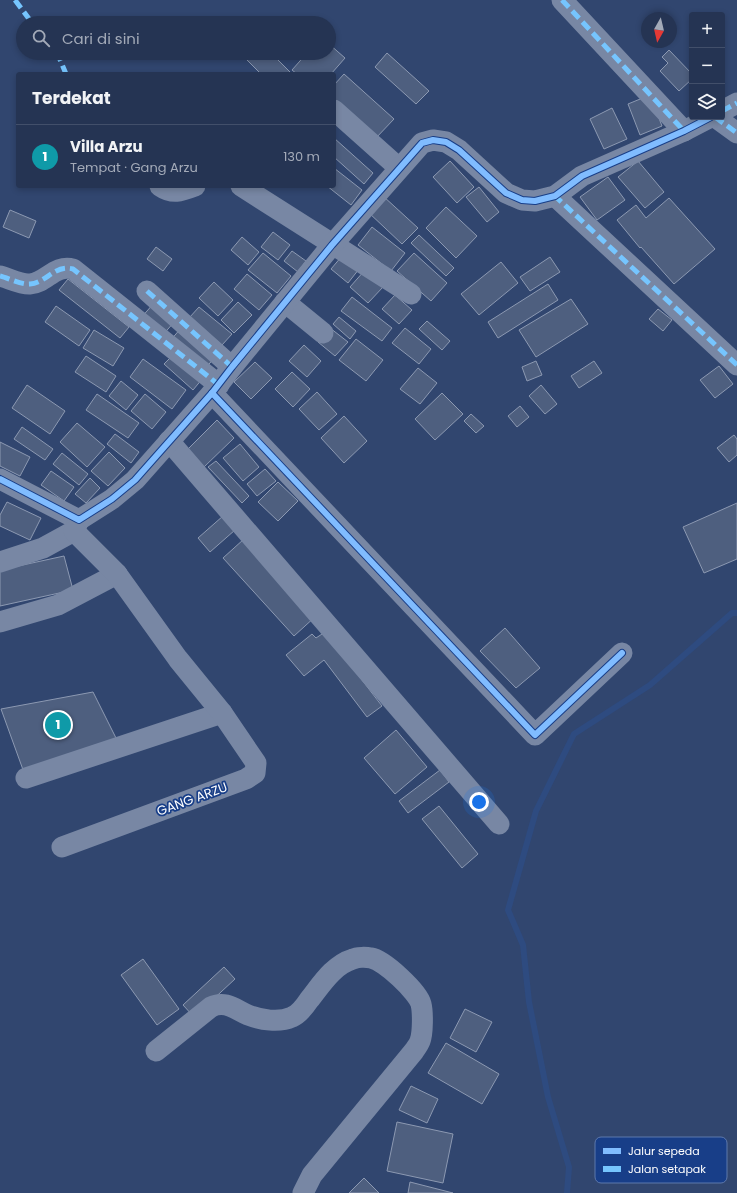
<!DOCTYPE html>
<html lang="id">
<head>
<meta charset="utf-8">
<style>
  :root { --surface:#253453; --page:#2d3c5a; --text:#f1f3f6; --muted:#a3aab8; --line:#424f6a; --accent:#8abfa5 }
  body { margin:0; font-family:Poppins,sans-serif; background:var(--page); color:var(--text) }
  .controls { position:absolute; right:12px; top:12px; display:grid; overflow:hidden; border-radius:4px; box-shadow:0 2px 6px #0003 }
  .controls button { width:36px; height:36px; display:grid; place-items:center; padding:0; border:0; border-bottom:1px solid var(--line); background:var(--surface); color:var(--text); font:20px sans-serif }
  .compass { position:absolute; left:641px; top:12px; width:36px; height:36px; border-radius:50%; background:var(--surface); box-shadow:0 2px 6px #0003; rotate:188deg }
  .you { position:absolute; left:479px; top:802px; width:14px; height:14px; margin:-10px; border:3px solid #fff; border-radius:50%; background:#1a73e8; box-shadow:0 0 0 6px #1a73e833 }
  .badge { display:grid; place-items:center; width:26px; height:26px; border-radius:50%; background:var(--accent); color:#fff; font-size:13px; font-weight:700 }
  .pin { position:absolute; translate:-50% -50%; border:2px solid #fff; box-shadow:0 1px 4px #0006 }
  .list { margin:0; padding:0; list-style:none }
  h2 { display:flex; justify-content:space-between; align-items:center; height:52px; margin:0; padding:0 16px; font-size:17px }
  h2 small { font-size:13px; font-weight:400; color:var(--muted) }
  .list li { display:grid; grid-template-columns:26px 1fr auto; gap:12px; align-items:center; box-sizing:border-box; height:64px; padding:0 16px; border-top:1px solid var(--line) }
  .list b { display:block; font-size:15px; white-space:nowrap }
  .list p { margin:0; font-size:13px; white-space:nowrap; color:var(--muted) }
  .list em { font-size:13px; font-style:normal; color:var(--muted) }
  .icon { flex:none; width:22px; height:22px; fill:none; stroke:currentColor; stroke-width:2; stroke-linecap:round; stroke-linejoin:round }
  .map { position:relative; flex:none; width:737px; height:1193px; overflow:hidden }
  .search { position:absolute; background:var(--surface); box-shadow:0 2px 6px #0003; left:16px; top:16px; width:320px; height:44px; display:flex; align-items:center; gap:10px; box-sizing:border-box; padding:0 14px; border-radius:22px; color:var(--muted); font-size:15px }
  .panel { position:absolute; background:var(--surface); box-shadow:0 2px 6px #0003; left:16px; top:72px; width:320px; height:116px; border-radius:4px }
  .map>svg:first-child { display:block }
</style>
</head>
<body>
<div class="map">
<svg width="737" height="1193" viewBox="0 0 737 1193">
  <rect width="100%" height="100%" fill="#31466f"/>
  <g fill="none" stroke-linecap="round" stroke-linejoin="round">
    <polyline stroke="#2e4b80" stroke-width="6" points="567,1193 569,1167 548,1097 529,1002 523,945 508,910 536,811 574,734 650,685 732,613 737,613"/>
  </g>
  <g fill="#4e5f7f" stroke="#8c99b2">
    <polygon points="329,44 345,58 331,74 297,74 292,70 307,53 329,53"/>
    <polygon points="669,50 692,74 692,79 679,91 660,71 668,63 662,57"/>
    <polygon points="246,53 271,53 292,74 261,74 243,56"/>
    <polygon points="387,53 429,91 416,104 375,67"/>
    <polygon points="344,74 394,119 375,139 334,102 334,85"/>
    <polygon points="650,95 662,126 640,135 628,104"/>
    <polygon points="612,108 627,139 604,149 590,119"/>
    <polygon points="334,138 373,173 364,184 334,157"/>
    <polygon points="450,161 474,187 457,203 433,177"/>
    <polygon points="638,161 664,192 645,208 618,177"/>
    <polygon points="334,168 362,190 351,205 327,186 334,186"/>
    <polygon points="608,177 625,200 597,220 580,197"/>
    <polygon points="479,187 499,212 487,222 466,197"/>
    <polygon points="383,196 418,228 402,244 368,212"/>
    <polygon points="669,198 715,249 674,284 641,247 640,248 617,220 636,205 646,218"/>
    <polygon points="446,207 477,236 456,258 426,228"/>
    <polygon points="10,210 36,221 29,238 3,227"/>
    <polygon points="372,227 405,253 391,271 358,245"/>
    <polygon points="273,232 290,245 278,260 261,247"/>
    <polygon points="419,235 454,268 446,276 411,243"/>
    <polygon points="242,237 259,252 248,265 231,250"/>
    <polygon points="156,247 172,259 163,271 147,259"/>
    <polygon points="292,251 306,261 298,272 284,261"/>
    <polygon points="263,253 291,276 277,293 248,270"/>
    <polygon points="414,253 447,283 431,301 397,271"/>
    <polygon points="342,256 359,269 348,283 331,269"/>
    <polygon points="550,257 560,272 530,291 520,277"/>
    <polygon points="501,262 518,283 479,315 461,294"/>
    <polygon points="365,270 383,287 368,303 350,287"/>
    <polygon points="247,274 272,295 259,310 234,289"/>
    <polygon points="68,279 129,327 120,338 59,290"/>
    <polygon points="214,282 233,300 218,316 199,298"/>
    <polygon points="548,284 558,300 498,338 488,322"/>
    <polygon points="395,295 412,310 399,324 382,309"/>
    <polygon points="352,297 392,328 382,341 341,311"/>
    <polygon points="571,299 588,324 536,357 519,330"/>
    <polygon points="238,302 252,315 234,333 221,320"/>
    <polygon points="154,303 175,321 161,337 140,319"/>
    <polygon points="56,306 90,330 79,346 45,322"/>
    <polygon points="199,307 232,334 222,345 189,318"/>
    <polygon points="658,309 672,320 663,331 649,319"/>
    <polygon points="339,317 356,331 350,339 333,324"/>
    <polygon points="427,321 450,341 442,350 419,329"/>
    <polygon points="182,327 216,356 203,371 169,342"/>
    <polygon points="330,328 348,342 335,356 318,342"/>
    <polygon points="405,328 431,349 419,364 392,343"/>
    <polygon points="94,330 124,348 113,366 83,348"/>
    <polygon points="356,339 383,360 366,381 339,360"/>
    <polygon points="304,345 321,361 307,377 289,361"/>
    <polygon points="175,353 203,378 193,390 164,364"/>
    <polygon points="86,356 116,376 106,392 75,372"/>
    <polygon points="143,359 186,390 172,409 130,377"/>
    <polygon points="536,361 542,375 527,381 522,367"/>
    <polygon points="594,361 602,373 579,388 571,376"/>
    <polygon points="255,362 272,378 251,399 234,382"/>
    <polygon points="719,366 733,384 715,398 700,380"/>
    <polygon points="418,368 437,383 420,404 400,389"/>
    <polygon points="292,372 310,389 293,407 275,389"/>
    <polygon points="121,381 138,395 126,410 109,396"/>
    <polygon points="27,385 65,411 50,434 12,408"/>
    <polygon points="541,385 557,404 545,414 529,396"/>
    <polygon points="317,392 337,414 319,430 299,409"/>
    <polygon points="442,393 463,414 435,440 415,419"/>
    <polygon points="97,394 139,423 128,438 86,410"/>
    <polygon points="145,394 166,412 152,429 131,411"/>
    <polygon points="520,406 529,417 517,427 508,416"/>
    <polygon points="471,414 484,426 476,433 464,421"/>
    <polygon points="344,416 367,441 344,463 321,438"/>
    <polygon points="217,420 234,438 204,467 187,450"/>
    <polygon points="77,423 105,447 87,467 60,442"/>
    <polygon points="22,427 53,449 45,460 14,439"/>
    <polygon points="115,434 139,452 131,463 107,444"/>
    <polygon points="734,435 737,439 737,455 729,462 717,448"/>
    <polygon points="0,442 30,457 20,476 0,466"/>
    <polygon points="240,444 259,467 243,481 223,458"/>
    <polygon points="109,452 125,468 108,486 91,471"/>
    <polygon points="62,453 88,474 79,485 53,464"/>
    <polygon points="216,461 249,496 242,503 208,467"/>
    <polygon points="265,469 276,481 257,496 247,484"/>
    <polygon points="51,471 74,487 64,501 41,485"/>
    <polygon points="90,478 100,488 86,503 75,494"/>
    <polygon points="278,482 298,501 278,521 258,502"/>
    <polygon points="7,502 41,518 30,540 0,526 0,515"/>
    <polygon points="737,503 737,559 704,573 683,527"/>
    <polygon points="223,516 235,530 210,552 198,538"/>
    <polygon points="244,539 316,616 294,636 223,558"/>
    <polygon points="64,556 73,590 0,606 0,570"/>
    <polygon points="505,628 540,668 516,688 480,651"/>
    <polygon points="325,632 382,706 367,717 324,660 304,676 286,655 312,634 316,638"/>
    <polygon points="93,692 117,740 26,778 1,709"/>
    <polygon points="396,730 427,767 395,794 364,758"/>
    <polygon points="440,770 449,782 408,813 399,801"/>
    <polygon points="439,806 478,854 462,868 422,819"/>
    <polygon points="143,959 179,1009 157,1025 121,975"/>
    <polygon points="224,967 235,979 194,1017 183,1005"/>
    <polygon points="465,1009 492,1022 476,1052 450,1038"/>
    <polygon points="446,1043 499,1074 482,1104 428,1073"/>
    <polygon points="411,1086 438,1099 427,1123 399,1110"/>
    <polygon points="397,1122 453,1134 443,1183 387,1171"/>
    <polygon points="364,1178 379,1193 349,1193"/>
    <polygon points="410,1182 453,1193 408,1193"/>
  </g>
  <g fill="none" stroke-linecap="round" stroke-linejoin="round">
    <g stroke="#7887a4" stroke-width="21">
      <polyline points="562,0 684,131"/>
      <polyline points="334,110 399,168"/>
      <polyline points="722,111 737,103"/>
      <polyline points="715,117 737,133"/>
      <path d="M160,186C173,195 182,191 195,186"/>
      <polyline points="241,186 411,294"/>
      <polyline points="555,196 737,365"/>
      <path d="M0,276C8,278 22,285 30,284C46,283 55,264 73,269L219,385"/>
      <polyline points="147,291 232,367"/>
      <polyline points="285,302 323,333"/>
      <polyline points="212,393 535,735 622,653"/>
      <polyline points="169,441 499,824"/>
      <polyline points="0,479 79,520 112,499 135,480 212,393 232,367 332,245 422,143 433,140 446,142 459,150 506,193 522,200 535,201 555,196 582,176 684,131 711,117"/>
      <polyline points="0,562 43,548 74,531 79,520"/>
      <polyline points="0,622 58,605 117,574"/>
      <polyline points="26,778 222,713"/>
      <polyline points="62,847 246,779 255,773 256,763 222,713 178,659 117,574 74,531"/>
      <path d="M156,1051L211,1007C225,1000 235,1009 248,1015C261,1020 279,1023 292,1017C299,1014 305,1006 309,1000C321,985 333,965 353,959C357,957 366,957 371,958C384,960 418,992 421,1004C423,1012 423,1033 420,1041C419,1044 416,1048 414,1051L312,1175L303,1193"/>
    </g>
    <g stroke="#76c5fe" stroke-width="5" stroke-dasharray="10 5" stroke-linecap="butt">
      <polyline points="15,0 32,23"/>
      <polyline points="562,0 684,131"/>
      <polyline points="55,53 59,57 66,74"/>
      <polyline points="722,111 737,103"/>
      <polyline points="715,117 737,133"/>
      <polyline points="556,195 555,196 737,365"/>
      <path d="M0,276C8,278 22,285 30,284C46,283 55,264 73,269L219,385"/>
      <polyline points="147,291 232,367"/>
    </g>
    <g stroke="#183e88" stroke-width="8">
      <g id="cycleway">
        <polyline points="212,393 535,735 622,653"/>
        <polyline points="0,479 79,520 112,499 135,480 212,393 232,367 332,245 422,143 433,140 446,142 459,150 506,193 522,200 535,201 555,196 582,176 684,131 711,117"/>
      </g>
    </g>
    <use href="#cycleway" stroke="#80bcff" stroke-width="6"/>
  </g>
  <g text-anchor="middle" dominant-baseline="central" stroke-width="3.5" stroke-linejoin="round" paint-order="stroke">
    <g font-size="13" fill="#fff" stroke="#183e88">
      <text transform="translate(192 799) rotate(-20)">GANG ARZU</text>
    </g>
  </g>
  <rect x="595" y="1137" width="132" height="46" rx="6" fill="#183e88" stroke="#5d78ac" stroke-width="1"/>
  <rect x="603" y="1148" width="18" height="6" fill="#80bcff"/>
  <rect x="603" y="1166" width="18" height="6" fill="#76c5fe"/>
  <g font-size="11" fill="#fff">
    <text x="628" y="1155">Jalur sepeda</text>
    <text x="628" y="1173">Jalan setapak</text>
  </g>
</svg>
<div class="controls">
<button>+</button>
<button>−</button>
<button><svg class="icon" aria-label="layers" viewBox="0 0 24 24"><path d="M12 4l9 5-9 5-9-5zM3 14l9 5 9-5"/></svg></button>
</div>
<svg class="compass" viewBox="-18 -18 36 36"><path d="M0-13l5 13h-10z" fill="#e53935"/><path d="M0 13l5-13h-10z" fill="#a3aab8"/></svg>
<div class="you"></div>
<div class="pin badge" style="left:58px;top:725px;background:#0f9aa8">1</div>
<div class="search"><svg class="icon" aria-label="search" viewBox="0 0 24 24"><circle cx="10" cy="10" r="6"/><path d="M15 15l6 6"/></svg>Cari di sini</div>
<section class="panel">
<h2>Terdekat<small></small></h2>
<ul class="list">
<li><span class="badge" style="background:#0f9aa8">1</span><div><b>Villa Arzu</b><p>Tempat · Gang Arzu</p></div><em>130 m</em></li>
</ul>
</section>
</div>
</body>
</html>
